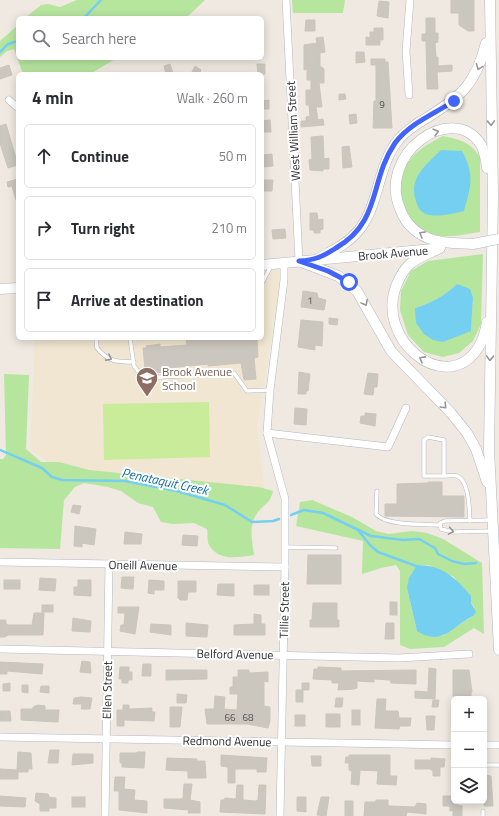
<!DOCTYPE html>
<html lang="en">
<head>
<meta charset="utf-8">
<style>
  :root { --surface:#fff; --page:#f2f2f3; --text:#2b2b33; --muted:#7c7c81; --line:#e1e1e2 }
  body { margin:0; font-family:"Titillium Web",sans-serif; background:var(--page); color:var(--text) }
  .controls { position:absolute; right:12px; bottom:12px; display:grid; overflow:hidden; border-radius:6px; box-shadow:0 2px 10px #0003 }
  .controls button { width:36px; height:36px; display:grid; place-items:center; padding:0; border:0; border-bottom:1px solid var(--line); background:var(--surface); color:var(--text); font:20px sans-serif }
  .stop { position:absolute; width:12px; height:12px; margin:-9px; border:3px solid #4264fb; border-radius:50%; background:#fff }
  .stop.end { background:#4264fb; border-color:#fff; box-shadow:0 1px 4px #0008 }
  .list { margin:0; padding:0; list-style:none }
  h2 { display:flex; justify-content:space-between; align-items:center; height:52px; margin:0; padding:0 16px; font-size:17px }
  h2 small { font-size:13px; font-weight:400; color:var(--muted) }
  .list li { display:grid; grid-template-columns:26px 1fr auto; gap:12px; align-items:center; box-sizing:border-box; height:64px; margin:0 8px 8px; padding:0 8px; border:1px solid var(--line); border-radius:6px }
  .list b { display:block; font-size:15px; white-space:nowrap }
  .list em { font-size:13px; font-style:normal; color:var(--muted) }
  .icon { flex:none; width:22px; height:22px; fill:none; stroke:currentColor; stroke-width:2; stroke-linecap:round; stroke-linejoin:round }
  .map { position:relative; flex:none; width:499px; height:816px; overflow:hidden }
  .search { position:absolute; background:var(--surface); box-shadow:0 2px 10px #0003; left:16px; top:16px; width:248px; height:44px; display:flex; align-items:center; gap:10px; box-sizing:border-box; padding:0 14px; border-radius:6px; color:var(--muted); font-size:15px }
  .panel { position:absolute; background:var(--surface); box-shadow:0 2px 10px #0003; left:16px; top:72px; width:248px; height:268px; border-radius:6px }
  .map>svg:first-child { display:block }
</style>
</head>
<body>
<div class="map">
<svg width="499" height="816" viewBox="0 0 499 816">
  <rect width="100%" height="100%" fill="#efe9e1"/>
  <polygon fill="#f0e6d1" points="282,270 257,427 265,494 59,470 30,449 35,338 262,338 262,271"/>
  <g fill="#b6e59e" fill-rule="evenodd">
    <polygon points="77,0 205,0 186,18 25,18 41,5 48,4 60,7"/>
    <polygon points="292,0 345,0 343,13 293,13"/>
    <polygon points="18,25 18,58 117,58 90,74 23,74 14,49 7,51 0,57 0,41"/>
    <path d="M443,136C461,140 469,141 480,157V232C465,234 447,239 432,234C405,226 391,191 405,167C414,151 428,144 443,136Z"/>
    <path d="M483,254L481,324L473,341L459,353L443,357L424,352L408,335L400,310L401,291L411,271L428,261ZM457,284L473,298L471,330L443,342L415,308C432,303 444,296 457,284Z"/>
    <path d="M4,374L29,375L26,449L41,462H59L89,470L259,487L273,491C270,504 265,503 258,512C248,525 252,540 254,555C239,557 219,562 209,545C207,542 208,534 207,529L194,523L173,524L161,522L153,507L138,503L121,491L108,487L84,483L75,487L64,500L60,549L0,548V459H3L6,455Z"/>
    <path d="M312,500L352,517L376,531L389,534L412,531L427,533L443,539L482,563L484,634L474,628L444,647L410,649L400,645V571L396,565L381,568L362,574L363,541L296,526L300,502ZM417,565H428L454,577L474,607L473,616L442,636L417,631L407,588Z"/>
  </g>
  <polygon fill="#c9ec9a" points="209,402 210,457 104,460 103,404"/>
  <g fill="#75cff0">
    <path d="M441,150L462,151C475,175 471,186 464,211C454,213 441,217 430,215C422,214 418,209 416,201C408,178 426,165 441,150Z"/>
    <path d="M457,284L470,289L473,298L471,331L443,342L433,340L424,334L416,323L415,308C432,303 444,296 457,284Z"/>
    <path d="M417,565C442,565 456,578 471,596V603L476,612L473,616C453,626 442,647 417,631L407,588L409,578Z"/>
  </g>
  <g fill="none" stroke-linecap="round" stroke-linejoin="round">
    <g stroke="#75cff0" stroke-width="2.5">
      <polyline points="84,18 101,0"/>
      <polyline points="0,52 8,44 18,41"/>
      <polyline points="0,450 42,468 52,477 62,480 125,481 177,491 225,505 252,522 273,521 279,519"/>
      <polyline points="291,515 304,510 323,513 371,536 403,540 419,539 435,548 438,554 452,561 464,564 476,563"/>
      <polyline points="357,529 370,545 378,552 419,567"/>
    </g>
  </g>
  <g fill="#cbc7bf" stroke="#cbc5ba">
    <polygon points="451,0 474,0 474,31 468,31 459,25 459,13 451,13"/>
    <polygon points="379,1 389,2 388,18 377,16"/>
    <polygon points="426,18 435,18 435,33 438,33 438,42 435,43 436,57 438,57 438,66 452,65 452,71 437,72 438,89 427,89 426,41 422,41 422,34 426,34"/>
    <polygon points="306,20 315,20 315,31 305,31"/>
    <polygon points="374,28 383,28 383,40 380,40 380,45 366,45 366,37 370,38 370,32 374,32"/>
    <polygon points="323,37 325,52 320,53 320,67 322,67 324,69 324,83 319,83 322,107 316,107 318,120 323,119 324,125 301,127 301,121 306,121 306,117 310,116 309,105 306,105 306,90 311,90 311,80 307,80 307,69 304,70 304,45 317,43 316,38"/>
    <polygon points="356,52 364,52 365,62 356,63"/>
    <polygon points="371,59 385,59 385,62 388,62 392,128 373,128 374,101 376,101 376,65 371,65"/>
    <polygon points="170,64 173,74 166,74 164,66"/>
    <polygon points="257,64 265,64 265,74 258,74"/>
    <polygon points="9,65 12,75 0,79 0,68"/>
    <polygon points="195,66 201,70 199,74 191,74"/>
    <polygon points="339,94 345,94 346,99 339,100"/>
    <polygon points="269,100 269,109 262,109 262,101"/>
    <polygon points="356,114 357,123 350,124 349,115"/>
    <polygon points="270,120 271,132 262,132 262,121"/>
    <polygon points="6,124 18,165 8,168 0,143 0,126"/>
    <polygon points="323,136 324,159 329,158 329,169 323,169 323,171 310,170 309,160 312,159 311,137"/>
    <polygon points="349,146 352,167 343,168 342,147"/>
    <polygon points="272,154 273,166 262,167 262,155"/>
    <polygon points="18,179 18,200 16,200 12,186 8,187 7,182"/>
    <polygon points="263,180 273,180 272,191 264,191"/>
    <polygon points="310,213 317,213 318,220 323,219 323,229 320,230 320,233 314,233 314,230 310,230"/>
    <polygon points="285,229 286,238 273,239 272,230"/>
    <polygon points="303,291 317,293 318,298 326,300 324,310 301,307"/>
    <polygon points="329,318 338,319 337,325 329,324"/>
    <polygon points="301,320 323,322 322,346 315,345 315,350 298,347"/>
    <polygon points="186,338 253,338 253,340 257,340 258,357 254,358 256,379 244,380 241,363 208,366 208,364 168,368 168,372 148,373 148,369 145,369 143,348 147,348 146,346 160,344 160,347 187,345"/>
    <polygon points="299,372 310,374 308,391 306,391 306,394 298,394"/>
    <polygon points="368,373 378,374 377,387 374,387 373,395 364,394"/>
    <polygon points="295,408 307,409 306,425 294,424"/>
    <polygon points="365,413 376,414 375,426 360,423 361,416 365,416"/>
    <polygon points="428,482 442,482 442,496 464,496 464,517 385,516 385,504 397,504 397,484 428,483"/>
    <polygon points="73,505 81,506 79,514 71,512"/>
    <polygon points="75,526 96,529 94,545 82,543 82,547 74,546"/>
    <polygon points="125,532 142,534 141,544 124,544"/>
    <polygon points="183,535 198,536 197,546 182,545"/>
    <polygon points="308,555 341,555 341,584 307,584"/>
    <polygon points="122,577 134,577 133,589 121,588"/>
    <polygon points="40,578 56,579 55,591 39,590"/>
    <rect x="4" y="580" width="16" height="9"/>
    <polygon points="78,580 91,580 91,596 74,595 74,587 78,587"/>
    <polygon points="149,580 164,581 164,590 154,590 154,594 148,593"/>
    <polygon points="178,581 196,581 196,592 188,592 187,600 180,600 178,598"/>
    <polygon points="218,584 234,584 234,596 217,595"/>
    <rect x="254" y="585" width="15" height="10"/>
    <rect x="390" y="602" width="7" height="13"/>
    <polygon points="313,603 337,603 337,620 339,620 339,627 310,627 310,620 312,620"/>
    <rect x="42" y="605" width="11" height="7"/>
    <polygon points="118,607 139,607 135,634 120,631 121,625 124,625 125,613 118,613"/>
    <polygon points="34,613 44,613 43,635 8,635 5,637 0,637 0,620 6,620 6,624 8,625 32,625"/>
    <polygon points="254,614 261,615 261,624 265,624 265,635 234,635 234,625 254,624"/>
    <polygon points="73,618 91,621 90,632 72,631"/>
    <polygon points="186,623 208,625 207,637 186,636"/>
    <polygon points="386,623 394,623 394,639 385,639"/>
    <polygon points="151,624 171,625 171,635 150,632"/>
    <polygon points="82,661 90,662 91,673 80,672"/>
    <polygon points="0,662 43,664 42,674 7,671 7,674 0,674"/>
    <polygon points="143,664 151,664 151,676 142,676"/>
    <polygon points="120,667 129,667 129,672 132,672 132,680 128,680 128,683 122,683 122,679 119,679"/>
    <polygon points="318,667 341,668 341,671 416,670 416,684 391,683 390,680 374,679 374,682 357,681 357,688 354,689 338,690 339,683 332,683 332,680 313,679 314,669 318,669"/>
    <polygon points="429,668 436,669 435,699 415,698 415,691 428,692"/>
    <polygon points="166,670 207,670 207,679 166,680"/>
    <polygon points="238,670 249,670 249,673 268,672 268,682 264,681 264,706 270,707 270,721 268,728 247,724 207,724 205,709 214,709 215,696 225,697 224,709 237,710 238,694 230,694 230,687 233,687 233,677 238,677"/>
    <polygon points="453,670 469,670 472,692 471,692 471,699 460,699 460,696 453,696"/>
    <polygon points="10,683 10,691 3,691 3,684"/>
    <polygon points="302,683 309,683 309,690 303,690 303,702 296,702 296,690 302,690"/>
    <polygon points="22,685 28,685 28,693 22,692"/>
    <polygon points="41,686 49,686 49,693 40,692"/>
    <polygon points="177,694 187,695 186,703 177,703"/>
    <polygon points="81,697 92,698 90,709 81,709 82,704 73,704 74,698"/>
    <polygon points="336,698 343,698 342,707 335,707"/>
    <polygon points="377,699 386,699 385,711 398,711 399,718 411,718 410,726 400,726 399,729 375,728"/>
    <polygon points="433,700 439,700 438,707 432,707"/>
    <polygon points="38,705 45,706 45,710 59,710 58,722 21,720 21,709 33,709 33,707"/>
    <polygon points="123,705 129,705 129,709 152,708 152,712 155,712 154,721 124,720 124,726 117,726 117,710 123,710"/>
    <polygon points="170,707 182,707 180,727 170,727"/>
    <rect x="352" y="710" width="8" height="15"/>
    <polygon points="0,711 10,711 11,721 0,721"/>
    <rect x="326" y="714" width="14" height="13"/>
    <rect x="295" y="715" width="10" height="11"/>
    <polygon points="426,716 435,716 434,730 427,730"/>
    <polygon points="50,750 59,750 58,763 48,763"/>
    <polygon points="18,752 31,753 32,769 28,769 28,772 18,772 18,779 0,779 0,769 17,770"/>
    <polygon points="137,752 145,752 144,768 122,767 122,763 120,763 120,753 137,753"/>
    <polygon points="73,754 93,754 93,763 72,765"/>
    <polygon points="221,755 267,758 266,772 257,772 257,769 235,769 235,783 228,783 228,767 221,766"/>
    <polygon points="349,755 390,755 390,776 397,776 396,785 377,784 378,771 360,770 359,785 351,784 352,771 349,770 349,763 345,763 346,757 349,757"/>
    <polygon points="311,756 321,756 321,766 312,766"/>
    <polygon points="167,758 197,759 197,761 205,761 206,778 188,778 188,771 166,770"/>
    <polygon points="431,758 445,759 444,767 440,767 440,776 433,776 433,771 430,769 415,769 415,760 431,760"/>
    <polygon points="484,775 491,776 493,806 484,806"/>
    <polygon points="115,777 125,777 124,789 135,790 134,800 147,801 147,813 119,810 119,791 114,791"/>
    <polygon points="184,784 192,784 190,800 200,802 200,813 188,813 189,810 164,808 164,799 183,799"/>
    <polygon points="237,785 243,785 243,800 256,801 258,800 259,785 266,785 265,814 220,812 221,800 224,800 225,798 236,799"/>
    <polygon points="36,793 48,794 49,797 56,798 56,808 49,808 49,811 40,811 40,804 35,801"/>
    <polygon points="0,796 26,798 25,807 0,806"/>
    <polygon points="443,796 454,796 454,804 462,806 462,816 453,816 453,810 450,811 450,806 443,806"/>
    <rect x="72" y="797" width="13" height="10"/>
    <polygon points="297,797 306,797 306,812 297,811"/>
    <polygon points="321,797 329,797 326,816 317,815"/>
    <polygon points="376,800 388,800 388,805 390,806 415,807 417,803 426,804 426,814 407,812 406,816 364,816 365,802 376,802"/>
    <rect x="345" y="801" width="8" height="15"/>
  </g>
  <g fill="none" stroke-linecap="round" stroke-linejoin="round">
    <g stroke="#b4b7c1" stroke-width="4.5">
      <g id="lane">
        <polyline points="262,283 271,266"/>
        <path d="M96,338L97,348C108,362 118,362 134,362"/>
        <polyline points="130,338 134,366 143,378 234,373 247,391 270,390"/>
        <path d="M444,476H424V440L428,437L444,440V476C448,476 454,475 457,476C470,481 469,511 470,521"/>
        <path d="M377,491L376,514C386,526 424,524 440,525"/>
        <polyline points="491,520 445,521 440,523 441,529 453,532 491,531"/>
        <polyline points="285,547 336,548"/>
        <polyline points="484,765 499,765"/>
        <polyline points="483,816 483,811"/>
      </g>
    </g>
    <g stroke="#b4b7c1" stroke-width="8">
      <g id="street">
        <polyline points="286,0 299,261"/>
        <polyline points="409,95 406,51 410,0"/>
        <polyline points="9,100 18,108"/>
        <polyline points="267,433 388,447 406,408"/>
        <polyline points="0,562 285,567"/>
        <polyline points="0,649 399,658 469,654"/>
        <polyline points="0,737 454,745"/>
        <polyline points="484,745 499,745"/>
        <polyline points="105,816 109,564"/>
        <polyline points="280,816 285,567 285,499 267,433 270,390 284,280 284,262"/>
      </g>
    </g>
    <g stroke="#b4b7c1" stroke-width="11">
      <g id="secondary">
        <polyline points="490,0 493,195 489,449 499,650"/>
        <path d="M473,244C459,243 442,244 428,238C416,233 406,224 401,211C375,154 453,100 481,145C485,152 486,160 487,168"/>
        <path d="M440,248C430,253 418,257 410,264C404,269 400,277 397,284C374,338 443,395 476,351C483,342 485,332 487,322"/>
        <path d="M316,260C331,251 348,244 359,230C380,204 377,165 399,139C407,129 418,123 428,117C462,96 476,83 486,43"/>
        <polyline points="299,261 338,276 357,291 391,351 451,413 467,433 476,449 487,482"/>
        <polyline points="262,265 433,249"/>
        <polyline points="0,289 18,288"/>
      </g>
    </g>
    <use href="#lane" stroke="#fff" stroke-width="3.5"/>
    <use href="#street" stroke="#fff" stroke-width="7"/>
    <use href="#secondary" stroke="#fff" stroke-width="10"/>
    <g stroke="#b4b7c1" stroke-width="11" stroke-linecap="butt">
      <polyline id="secondary-bridge" points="473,244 499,239"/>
    </g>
    <use href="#secondary-bridge" stroke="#fff" stroke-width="10"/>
  </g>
  <defs><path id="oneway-chevron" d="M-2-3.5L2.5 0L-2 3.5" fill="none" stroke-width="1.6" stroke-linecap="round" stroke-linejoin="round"/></defs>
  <g stroke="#969696">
    <use href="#oneway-chevron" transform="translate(479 67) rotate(111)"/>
    <use href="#oneway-chevron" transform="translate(491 123) rotate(88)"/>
    <use href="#oneway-chevron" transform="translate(436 132) rotate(-16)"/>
    <use href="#oneway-chevron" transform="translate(422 234) rotate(-150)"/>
    <use href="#oneway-chevron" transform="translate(365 303) rotate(62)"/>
    <use href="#oneway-chevron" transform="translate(109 358) rotate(28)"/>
    <use href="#oneway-chevron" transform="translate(490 358) rotate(92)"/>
    <use href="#oneway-chevron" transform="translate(422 359) rotate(-151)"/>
    <use href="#oneway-chevron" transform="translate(444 406) rotate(46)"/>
    <use href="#oneway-chevron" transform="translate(451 531) rotate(10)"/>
  </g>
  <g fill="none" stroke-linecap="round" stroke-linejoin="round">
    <path stroke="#4264fb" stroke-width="5" d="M349,282L328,271L299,261C315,260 322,257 336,248C382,221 369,181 395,143C410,123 434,114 454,101"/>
  </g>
  <defs>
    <g id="school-pin" transform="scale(1.15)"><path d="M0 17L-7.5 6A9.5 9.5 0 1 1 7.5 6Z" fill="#8d6e63" stroke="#fff"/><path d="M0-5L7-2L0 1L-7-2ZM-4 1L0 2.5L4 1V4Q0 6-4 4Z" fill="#fff"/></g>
  </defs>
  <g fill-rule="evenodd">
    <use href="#school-pin" x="147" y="378"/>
  </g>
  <g text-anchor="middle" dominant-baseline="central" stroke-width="4" stroke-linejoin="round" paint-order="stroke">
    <g font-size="10" fill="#555452">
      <text x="382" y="104">9</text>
      <text x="310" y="300">1</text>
      <text x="230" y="717">66</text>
      <text x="248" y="717">68</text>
    </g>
    <g font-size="12" fill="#2e2e2e" stroke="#fff">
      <text transform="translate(293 131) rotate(-93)">West William Street</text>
      <text transform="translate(393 253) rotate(-5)">Brook Avenue</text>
      <text transform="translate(143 565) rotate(1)">Oneill Avenue</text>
      <text transform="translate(284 610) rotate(-89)">Tillie Street</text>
      <text transform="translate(235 654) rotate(1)">Belford Avenue</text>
      <text transform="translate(107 690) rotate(-89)">Ellen Street</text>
      <text transform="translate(227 741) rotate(1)">Redmond Avenue</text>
    </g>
    <g font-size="12" fill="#785e54" stroke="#fff" text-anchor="start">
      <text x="162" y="371">Brook Avenue<tspan x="162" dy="14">School</tspan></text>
    </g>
    <g font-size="13" font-style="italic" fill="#0d6fa3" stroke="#fff">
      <text transform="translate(165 481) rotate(12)">Penataquit Creek</text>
    </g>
  </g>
</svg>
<div class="controls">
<button>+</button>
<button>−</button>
<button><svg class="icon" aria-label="layers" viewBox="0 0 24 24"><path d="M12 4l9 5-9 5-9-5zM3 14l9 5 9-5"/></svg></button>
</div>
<div class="stop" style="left:349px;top:282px"></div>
<div class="stop end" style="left:454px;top:101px"></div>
<div class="search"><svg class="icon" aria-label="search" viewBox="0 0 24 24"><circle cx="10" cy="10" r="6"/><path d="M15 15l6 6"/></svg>Search here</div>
<section class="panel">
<h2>4 min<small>Walk · 260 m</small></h2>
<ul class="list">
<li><svg class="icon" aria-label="ahead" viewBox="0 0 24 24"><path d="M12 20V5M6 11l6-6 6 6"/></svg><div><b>Continue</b></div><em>50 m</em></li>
<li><svg class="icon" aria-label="right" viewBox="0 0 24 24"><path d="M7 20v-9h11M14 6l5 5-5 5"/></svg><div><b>Turn right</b></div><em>210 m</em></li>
<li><svg class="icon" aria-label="arrive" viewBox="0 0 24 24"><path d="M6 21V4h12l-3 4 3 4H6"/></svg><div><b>Arrive at destination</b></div></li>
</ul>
</section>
</div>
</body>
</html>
